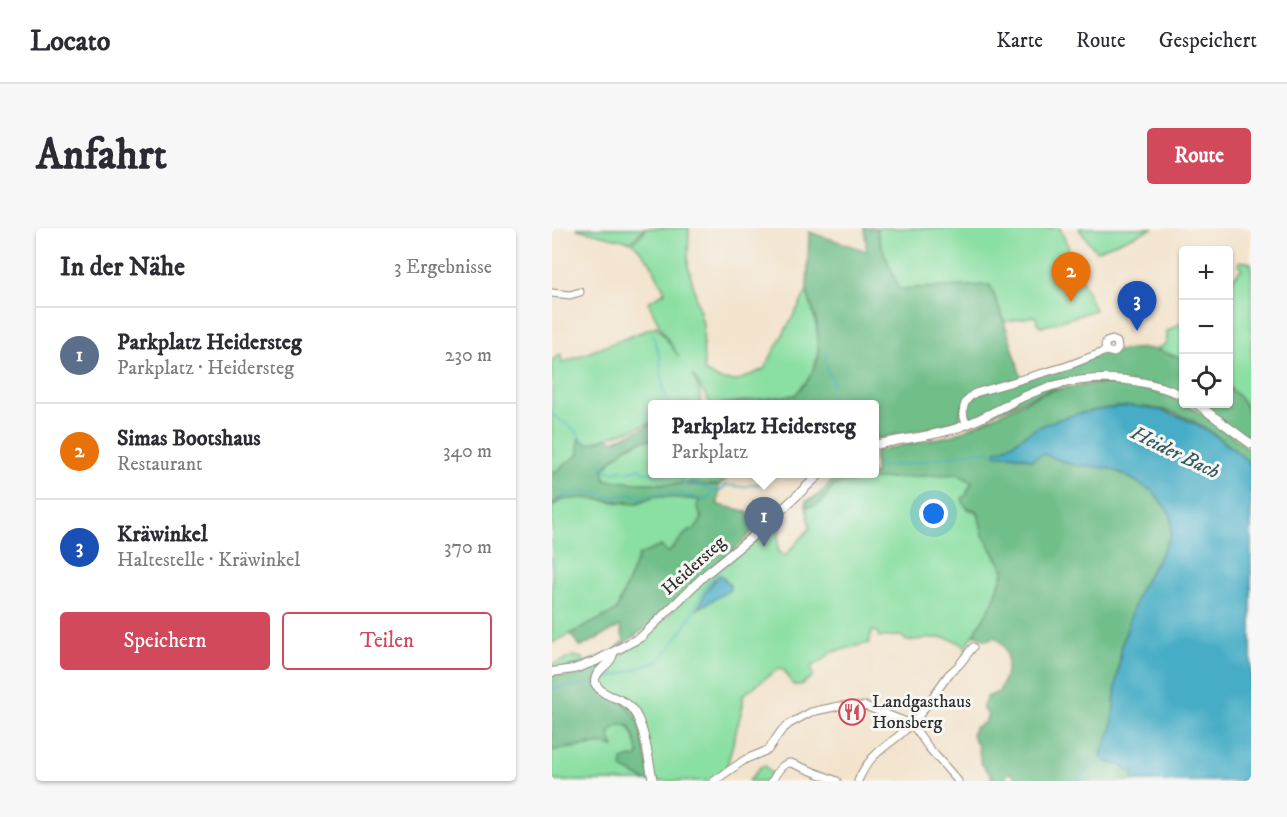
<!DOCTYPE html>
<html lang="de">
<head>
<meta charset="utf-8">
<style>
  :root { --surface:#fff; --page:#f7f7f7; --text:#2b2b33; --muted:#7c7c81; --line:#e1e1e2; --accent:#d1495b }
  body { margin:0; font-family:"IM FELL DW Pica",serif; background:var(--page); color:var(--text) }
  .controls { position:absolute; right:18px; top:18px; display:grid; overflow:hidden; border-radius:6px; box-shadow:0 2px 4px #0004 }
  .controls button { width:54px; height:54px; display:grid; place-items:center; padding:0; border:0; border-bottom:2px solid var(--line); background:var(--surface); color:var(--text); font:30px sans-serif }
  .you { position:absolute; left:382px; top:286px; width:21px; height:21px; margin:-15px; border:4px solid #fff; border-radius:50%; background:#1a73e8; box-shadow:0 0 0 9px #1a73e833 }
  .badge { display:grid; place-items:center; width:39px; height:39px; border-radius:50%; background:var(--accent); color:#fff; font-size:20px; font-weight:700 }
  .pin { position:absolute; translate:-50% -50px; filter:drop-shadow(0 2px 3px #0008) }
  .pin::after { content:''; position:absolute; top:32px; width:21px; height:18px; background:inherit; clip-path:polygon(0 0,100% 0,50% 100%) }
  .popup { position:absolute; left:96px; top:172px; width:231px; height:78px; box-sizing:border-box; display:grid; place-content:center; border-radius:6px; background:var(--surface); filter:drop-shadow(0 2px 4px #0005); font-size:20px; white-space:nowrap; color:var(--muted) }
  .popup b { font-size:22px; color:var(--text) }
  .popup::after { content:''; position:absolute; left:50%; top:100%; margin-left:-12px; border:12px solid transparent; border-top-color:var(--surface) }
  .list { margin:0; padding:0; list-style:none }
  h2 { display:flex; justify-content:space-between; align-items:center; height:78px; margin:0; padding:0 24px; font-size:26px }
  h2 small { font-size:20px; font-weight:400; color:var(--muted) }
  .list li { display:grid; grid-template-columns:39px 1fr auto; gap:18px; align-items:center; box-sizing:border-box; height:96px; padding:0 24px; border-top:2px solid var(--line) }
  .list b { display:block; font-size:22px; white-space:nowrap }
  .list p { margin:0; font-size:20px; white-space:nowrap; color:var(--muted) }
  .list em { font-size:20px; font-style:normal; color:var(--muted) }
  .actions { display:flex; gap:12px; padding:18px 24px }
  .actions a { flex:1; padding:14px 0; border:2px solid var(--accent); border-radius:6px; text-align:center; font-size:21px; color:var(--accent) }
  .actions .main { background:var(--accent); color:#fff }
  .icon { flex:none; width:33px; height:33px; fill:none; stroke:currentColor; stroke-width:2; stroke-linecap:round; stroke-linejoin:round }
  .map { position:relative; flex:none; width:699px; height:553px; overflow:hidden; border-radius:6px }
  header { display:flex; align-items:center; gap:36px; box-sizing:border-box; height:84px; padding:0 30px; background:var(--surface); border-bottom:2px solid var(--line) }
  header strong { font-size:28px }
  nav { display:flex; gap:33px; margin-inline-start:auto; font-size:21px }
  .intro { display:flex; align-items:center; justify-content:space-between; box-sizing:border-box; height:144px; padding:0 36px }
  h1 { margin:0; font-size:42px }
  .button { padding:15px 27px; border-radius:6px; background:var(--accent); color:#fff; font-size:21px; font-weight:700 }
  main { display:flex; gap:36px; padding:0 36px }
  aside { flex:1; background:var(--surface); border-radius:6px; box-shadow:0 2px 4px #0004 }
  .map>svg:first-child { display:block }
</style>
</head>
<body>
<header>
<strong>Locato</strong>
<nav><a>Karte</a><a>Route</a><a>Gespeichert</a></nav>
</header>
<div class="intro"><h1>Anfahrt</h1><a class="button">Route</a></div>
<main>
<aside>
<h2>In der Nähe<small>3 Ergebnisse</small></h2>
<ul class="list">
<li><span class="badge" style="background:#5c6f8a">1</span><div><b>Parkplatz Heidersteg</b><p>Parkplatz · Heidersteg</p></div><em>230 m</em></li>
<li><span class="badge" style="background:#e8710a">2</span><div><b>Simas Bootshaus</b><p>Restaurant</p></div><em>340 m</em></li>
<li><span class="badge" style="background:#1a4fb4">3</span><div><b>Kräwinkel</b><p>Haltestelle · Kräwinkel</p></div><em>370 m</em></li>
</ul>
<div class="actions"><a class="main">Speichern</a><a>Teilen</a></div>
</aside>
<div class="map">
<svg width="699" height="553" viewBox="0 0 699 553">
  <rect width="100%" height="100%" fill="#f6f6f2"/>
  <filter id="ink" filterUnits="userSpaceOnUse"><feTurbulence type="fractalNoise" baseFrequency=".0167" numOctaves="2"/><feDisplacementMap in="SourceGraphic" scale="12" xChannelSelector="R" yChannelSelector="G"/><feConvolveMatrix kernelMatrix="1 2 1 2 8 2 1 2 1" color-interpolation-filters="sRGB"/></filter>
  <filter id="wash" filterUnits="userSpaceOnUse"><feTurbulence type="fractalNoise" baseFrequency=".008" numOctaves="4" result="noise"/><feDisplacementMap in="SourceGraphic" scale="24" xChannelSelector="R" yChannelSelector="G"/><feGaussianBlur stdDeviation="1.35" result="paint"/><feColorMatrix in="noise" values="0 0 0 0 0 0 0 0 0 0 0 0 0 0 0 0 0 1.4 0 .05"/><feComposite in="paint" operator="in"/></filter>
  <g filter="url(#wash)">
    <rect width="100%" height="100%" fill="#f3e3cc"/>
    <g fill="#8adfa2" stroke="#5a8566" stroke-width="1.5" fill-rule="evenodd">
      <polygon points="93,0 79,14 25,1 25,0"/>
      <path d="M95,0H137L136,37L151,96L152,143L169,152L185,153L212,141L255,63C264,93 276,130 252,156C250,159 246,165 243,167C233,171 172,176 159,176L141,147L148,164V176H101V192L96,196L36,216L27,211V226L0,246V132L9,126L10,135L105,98L127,129L111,104L96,74L113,64L98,34L81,15Z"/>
      <polygon points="324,0 508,0 543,82 490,99 486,96 483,88 453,94 438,57 346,61 328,14"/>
      <polygon points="529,0 601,0 544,23 527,1"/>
      <polygon points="688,33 699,35 699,189 696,186 694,177 677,159 676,57 690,40 686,35"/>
      <polygon points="631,94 631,130 621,129 604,121 614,116 615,109 614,104"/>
      <polygon points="95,211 101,213 101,246 179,246 167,257 84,255 53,252 51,241 72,221"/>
      <path d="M386,246H406L420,254L414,267L415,281L426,284L431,307L452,342L442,374L414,419C395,404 376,411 354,413L350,408L327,409L325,404L320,403L317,415L277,425L275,429L259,439L261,448L249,457H241L232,442L227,440L191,467V477L174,542L160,553H102L93,510L47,459V444L62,430L100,404L158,345L224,291L229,297L226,310V323L233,328L258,300L254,278C268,281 275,267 283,257L308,252ZM162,351L177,362L146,381L154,363Z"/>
      <path d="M103,268L148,272L145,278L150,291L144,300L134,305L116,325L87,327L64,383L0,415V279C22,258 58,279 85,275C91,275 98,270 103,268Z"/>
      <polygon points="21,428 31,430 30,438 0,443 0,437"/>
      <path d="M73,496C82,501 88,520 85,530H81L79,543L83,547L95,553H0V522L54,516L59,512L57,507C60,499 66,498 73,496Z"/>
      <polygon points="213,538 220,546 217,553 197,553 208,539"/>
    </g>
    <g fill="#6fbe88" stroke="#4d745a" stroke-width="1.5">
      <path d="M312,0H324L328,14L347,61L438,57C450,88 462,119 469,151C504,141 571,114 605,122C614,124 622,129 631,130V168L598,156L517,154L414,196L410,182L425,162L409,180L408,192L371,202L323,211V176H169L243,167L256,152L267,129L265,96L255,63L257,4L315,23Z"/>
      <path d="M547,156C615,156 647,182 699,222V236C680,219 659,201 635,190C589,169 533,180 488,199C472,205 460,220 444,223V227L457,226L480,232L491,226L520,237L557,240L571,246L602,264L619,287V308L586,365L570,417L563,466L560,501L550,529L556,535L568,536L582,543L581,549L584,553H469L459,545L455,546L453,553H438L440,548L429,535L426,517L420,507L422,500L433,494L436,485L431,482V478L435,469L447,464C455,446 463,423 443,409L434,412L422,406L441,374L452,342L431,307L426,284C418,279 412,282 410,270L414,267L420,254L406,246L308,252L283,257L267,276L258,279L254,278V273C267,270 274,258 284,249L283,246H323V223L402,207L495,164L511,160Z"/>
      <path d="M677,159C684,167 696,175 696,186L699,189V216L645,176H676Z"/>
      <path d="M101,192V213C82,207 63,229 51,241L53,252L84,255L167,257L166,277L193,283L209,296L104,393L63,422L72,413L68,398L29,419L18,406L64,383L87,327L109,318L116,325L134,305L144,300L150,291L145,278L148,272L103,268L85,275L32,270L7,272L0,278V246L27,226L26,211L36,216L57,210L61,213L95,199Z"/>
      <path d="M61,425L43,453L73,475L86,493L99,553H95L70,540V532L79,529L85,530L87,527L82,508L77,498C69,495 60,499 57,507L62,519C43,512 20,521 0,522V444Z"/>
    </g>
    <g fill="#46adc6" stroke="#386c78" stroke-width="1.5">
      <path d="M580,178C630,182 662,204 699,236V553H584L580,548L582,543H576L568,536L564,537L553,533L549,526L560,501L563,466L570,417L586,365L619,308V287L602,264L571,246L556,240L520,237L491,226L480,232C469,226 456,227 444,227L443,225L444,223C459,220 470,207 485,200C514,186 548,180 580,178Z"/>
      <polygon points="167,347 169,347 178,357 178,362 146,381 154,363"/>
    </g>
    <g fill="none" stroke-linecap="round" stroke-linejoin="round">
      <g stroke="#46adc6" stroke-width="1.5">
        <polyline points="101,107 108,129 110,153 115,176"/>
        <polyline points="274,125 274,133"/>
        <polyline points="275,137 275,143 281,153 279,159"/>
        <polyline points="280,168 286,176"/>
        <polyline points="0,186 23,202 34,216"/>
        <path d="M46,234C54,241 57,248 68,242L75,244L88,240L92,244L101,245"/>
        <polyline points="323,239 361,235 424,223 444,225"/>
        <polyline points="106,246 110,246"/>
        <polyline points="113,246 124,246 130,252 130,257 139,254 162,263"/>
        <path d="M6,271L17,266L33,264L64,269L81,266L87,270C102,264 121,264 137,268C141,269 147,272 151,272C156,272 160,267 163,263L170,262L173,257L190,259L204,256H213"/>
        <polyline points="48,453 108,433 134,397 153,359 165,345"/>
        <polyline points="0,461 41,455"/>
        <polyline points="524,553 549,529"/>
      </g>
    </g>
  </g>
  <g filter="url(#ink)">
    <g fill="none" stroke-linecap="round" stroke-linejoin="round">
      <g stroke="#8f877c" stroke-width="9">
        <g id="minor">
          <polyline points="0,65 18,67 28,64"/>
          <path d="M414,196C409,183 410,173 423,165L515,138L554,123L562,125L566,120L565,114L560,112L554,114L553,118L554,123"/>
          <polyline points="162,553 194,531 216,522 229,503 237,496 259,484 287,478 313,478 352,493 356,498 362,499 377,520 406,553"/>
          <path d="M220,553C225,545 229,535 239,535L285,553"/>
          <path d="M306,553C317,527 330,522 350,505C355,501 355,498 361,496L397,446L407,437L421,419"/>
        </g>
      </g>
      <g stroke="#8f877c" stroke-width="10">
        <g id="major">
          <polyline points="645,176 699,216"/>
          <path d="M323,217C351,210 381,209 408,199C430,191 450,179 471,169C522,145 580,145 632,168"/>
          <path d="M61,426C58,439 42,441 43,455C51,469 64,468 75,476C93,489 96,532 101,553"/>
          <polyline points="0,444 22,441 44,433 89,409 154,346 206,304 268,246"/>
        </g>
      </g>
      <use href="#minor" stroke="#fff" stroke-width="7"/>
      <use href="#major" stroke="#fff" stroke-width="8"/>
    </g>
  </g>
  <defs>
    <g id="restaurant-ring" transform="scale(1.35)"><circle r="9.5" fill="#f6f6f2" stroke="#d1495b" stroke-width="1.5"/><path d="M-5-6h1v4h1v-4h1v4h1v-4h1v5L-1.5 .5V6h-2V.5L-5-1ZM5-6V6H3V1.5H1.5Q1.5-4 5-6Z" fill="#d1495b"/></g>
  </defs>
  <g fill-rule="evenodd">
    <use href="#restaurant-ring" x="300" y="484"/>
  </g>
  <g text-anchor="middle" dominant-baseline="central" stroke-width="6" stroke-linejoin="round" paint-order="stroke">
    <g font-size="18" fill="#2b2b2b" stroke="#f6f6f2">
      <text transform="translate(142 338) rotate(-42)">Heidersteg</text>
    </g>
    <g font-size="18" fill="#2b2b2b" stroke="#f6f6f2" text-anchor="start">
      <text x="320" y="474">Landgasthaus<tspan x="320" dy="21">Honsberg</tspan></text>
    </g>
    <g font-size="20" font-style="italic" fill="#345861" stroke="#f6f6f2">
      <text transform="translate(623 225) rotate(26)">Heider Bach</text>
    </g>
  </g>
</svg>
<div class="controls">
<button>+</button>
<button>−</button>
<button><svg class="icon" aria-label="locate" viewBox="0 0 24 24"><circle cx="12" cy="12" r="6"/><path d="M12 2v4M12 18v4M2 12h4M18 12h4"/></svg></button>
</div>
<div class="you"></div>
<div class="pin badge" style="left:212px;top:319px;background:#5c6f8a">1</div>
<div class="popup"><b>Parkplatz Heidersteg</b>Parkplatz</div>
<div class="pin badge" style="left:519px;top:74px;background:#e8710a">2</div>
<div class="pin badge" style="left:585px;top:103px;background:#1a4fb4">3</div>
</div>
</main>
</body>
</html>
